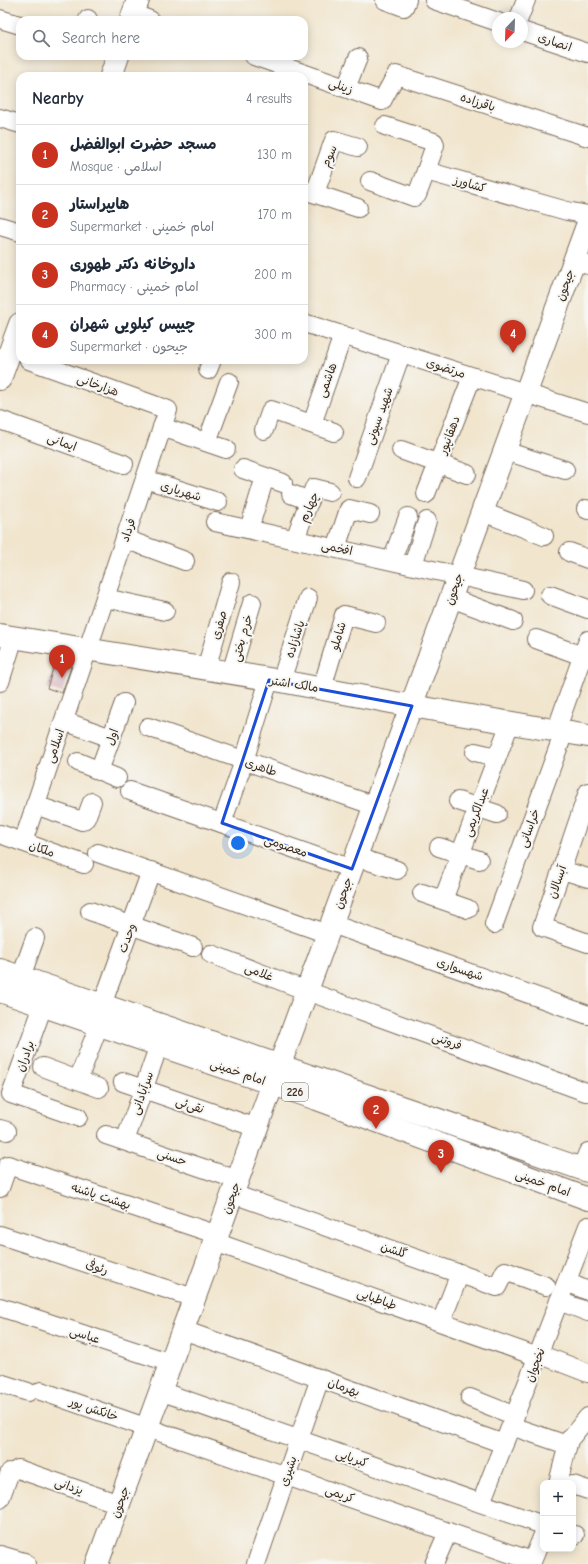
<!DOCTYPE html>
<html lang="en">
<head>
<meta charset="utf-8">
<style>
  :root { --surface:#fff; --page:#f2f2f3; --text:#1f2937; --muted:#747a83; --line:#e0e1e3; --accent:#c8321e }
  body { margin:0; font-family:"Comic Neue","Playpen Sans Arabic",sans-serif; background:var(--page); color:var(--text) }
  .controls { position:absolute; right:12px; bottom:12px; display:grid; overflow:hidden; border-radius:8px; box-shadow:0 2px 10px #0003 }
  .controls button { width:36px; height:36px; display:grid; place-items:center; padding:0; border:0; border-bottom:1px solid var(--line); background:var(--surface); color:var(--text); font:20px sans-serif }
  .compass { position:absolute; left:492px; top:12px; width:36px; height:36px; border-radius:50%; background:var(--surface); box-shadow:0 2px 10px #0003; rotate:203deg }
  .you { position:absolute; left:238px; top:843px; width:14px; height:14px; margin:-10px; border:3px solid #fff; border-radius:50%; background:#1a73e8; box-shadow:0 0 0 6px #1a73e833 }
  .badge { display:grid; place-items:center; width:26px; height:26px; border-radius:50%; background:var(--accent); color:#fff; font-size:13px; font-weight:700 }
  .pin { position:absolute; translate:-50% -33px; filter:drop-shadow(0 1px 2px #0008) }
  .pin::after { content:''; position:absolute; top:21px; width:14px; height:12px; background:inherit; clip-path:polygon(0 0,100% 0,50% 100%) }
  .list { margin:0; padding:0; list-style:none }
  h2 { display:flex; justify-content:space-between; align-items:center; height:52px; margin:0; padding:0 16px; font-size:17px }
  h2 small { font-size:13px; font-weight:400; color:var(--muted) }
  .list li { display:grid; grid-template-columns:26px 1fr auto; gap:12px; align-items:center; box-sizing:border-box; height:60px; padding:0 16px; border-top:1px solid var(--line) }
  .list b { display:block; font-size:15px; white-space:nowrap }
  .list p { margin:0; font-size:13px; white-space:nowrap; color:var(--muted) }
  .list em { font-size:13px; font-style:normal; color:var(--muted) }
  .icon { flex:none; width:22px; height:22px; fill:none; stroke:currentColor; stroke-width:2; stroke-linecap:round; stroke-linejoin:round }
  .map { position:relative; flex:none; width:588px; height:1564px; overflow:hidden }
  .search { position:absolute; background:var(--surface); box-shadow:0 2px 10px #0003; left:16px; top:16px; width:292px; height:44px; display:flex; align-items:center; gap:10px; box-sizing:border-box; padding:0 14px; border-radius:12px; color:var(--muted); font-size:15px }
  .panel { position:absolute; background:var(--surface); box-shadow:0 2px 10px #0003; left:16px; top:72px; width:292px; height:292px; border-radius:12px }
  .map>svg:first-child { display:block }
</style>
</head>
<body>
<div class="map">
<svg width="588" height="1564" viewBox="0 0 588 1564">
  <rect width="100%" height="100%" fill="#f6f6f2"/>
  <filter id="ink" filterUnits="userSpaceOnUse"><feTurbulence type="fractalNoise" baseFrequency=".025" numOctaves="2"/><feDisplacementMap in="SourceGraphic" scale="8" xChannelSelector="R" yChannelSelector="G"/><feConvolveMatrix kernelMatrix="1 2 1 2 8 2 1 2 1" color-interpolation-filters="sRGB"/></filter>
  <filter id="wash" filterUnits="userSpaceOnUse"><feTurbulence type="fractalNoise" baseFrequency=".012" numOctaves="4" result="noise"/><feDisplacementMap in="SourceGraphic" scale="16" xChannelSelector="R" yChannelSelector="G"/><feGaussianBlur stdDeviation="0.9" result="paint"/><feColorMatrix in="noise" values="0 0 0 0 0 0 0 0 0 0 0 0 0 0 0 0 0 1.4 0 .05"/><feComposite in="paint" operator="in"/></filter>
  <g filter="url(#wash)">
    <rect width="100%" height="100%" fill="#f1e5cd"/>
    <g id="blocks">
      <polygon fill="#c796a6" points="55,662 71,667 62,693 47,688"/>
    </g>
  </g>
  <g filter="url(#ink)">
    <use href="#blocks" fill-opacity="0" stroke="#7b6b5b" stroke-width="1"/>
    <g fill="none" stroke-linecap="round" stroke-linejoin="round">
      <g stroke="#7b6b5b" stroke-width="20">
        <g id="minor">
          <polyline points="385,0 404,7 407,0"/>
          <polyline points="434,0 498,22"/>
          <polyline points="133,14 150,20"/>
          <polyline points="519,18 526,0"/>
          <polyline points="0,19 20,25"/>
          <polyline points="88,20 88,19"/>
          <polyline points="522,31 588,53"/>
          <polyline points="254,56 382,101 396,75 588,137"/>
          <polyline points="346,88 358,58"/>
          <polyline points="0,118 20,124"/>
          <polyline points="385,126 434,142 435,145 426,171"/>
          <polyline points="370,181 414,197 417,195 426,171 567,211 588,215"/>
          <polyline points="304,190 358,208"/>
          <polyline points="315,193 334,140 358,147"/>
          <polyline points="0,226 20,232"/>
          <polyline points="574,261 588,265"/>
          <polyline points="304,323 588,413"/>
          <polyline points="208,370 212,360"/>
          <polyline points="0,420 124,464"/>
          <polyline points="312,424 343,335"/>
          <polyline points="162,427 226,449"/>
          <polyline points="264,430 271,410 334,432"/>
          <polyline points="207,442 229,382"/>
          <polyline points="401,450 467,474"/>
          <polyline points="505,451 565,470"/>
          <polyline points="243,469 283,483"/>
          <polyline points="357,478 401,354"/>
          <polyline points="145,479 218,502"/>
          <polyline points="291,494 310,501"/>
          <polyline points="426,494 472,377"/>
          <polyline points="586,509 588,510"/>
          <polyline points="483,512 544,536"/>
          <polyline points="215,522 523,590"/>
          <polyline points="249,529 265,477"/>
          <polyline points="125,539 185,561"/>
          <polyline points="295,539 314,488 330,492"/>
          <polyline points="336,548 349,509 370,514"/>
          <polyline points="569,552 588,559"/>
          <polyline points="392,560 408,517"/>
          <polyline points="413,565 427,521"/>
          <polyline points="550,595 588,609"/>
          <polyline points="105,598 165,611"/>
          <polyline points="451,598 513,621"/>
          <polyline points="536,639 588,658"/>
          <polyline points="206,669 231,582"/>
          <polyline points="231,673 252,603"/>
          <polyline points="281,681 308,598"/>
          <polyline points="0,682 14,637"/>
          <polyline points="322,688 344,615 376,623"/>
          <polyline points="64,721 111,738"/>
          <polyline points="148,727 375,806"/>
          <polyline points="556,731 588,640"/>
          <polyline points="475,752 497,757"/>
          <polyline points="78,762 117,778"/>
          <polyline points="99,771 124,703"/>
          <polyline points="130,791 352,869"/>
          <polyline points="588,792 542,927 588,943"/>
          <polyline points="458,801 497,814"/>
          <polyline points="35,805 82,821 86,818 92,802"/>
          <polyline points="222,823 244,761 269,680"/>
          <polyline points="0,834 84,864"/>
          <polyline points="23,842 168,410 29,360"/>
          <polyline points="439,847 479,860"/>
          <polyline points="98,853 328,934"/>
          <polyline points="356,857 397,870"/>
          <polyline points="562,870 588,878"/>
          <polyline points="422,893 468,909"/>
          <polyline points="443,900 510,723"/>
          <polyline points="90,911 193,947"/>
          <polyline points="332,924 588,1015"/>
          <polyline points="494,924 564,732"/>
          <polyline points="211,954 307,991 586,1092"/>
          <polyline points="21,977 35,938"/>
          <polyline points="102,1005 151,871"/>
          <polyline points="43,1006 11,1094 78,1117"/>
          <polyline points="43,1067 99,1088"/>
          <polyline points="78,1080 99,1025"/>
          <polyline points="123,1082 257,1128"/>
          <polyline points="0,1129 7,1131"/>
          <polyline points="106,1135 238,1180"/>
          <polyline points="125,1141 159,1045"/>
          <polyline points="581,1169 588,1152"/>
          <polyline points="0,1188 8,1165 218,1235"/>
          <polyline points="233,1194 497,1287 505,1271 546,1286"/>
          <polyline points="0,1235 194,1298"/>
          <polyline points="215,1242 538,1357"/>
          <polyline points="567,1282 588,1291"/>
          <polyline points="559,1301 588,1312"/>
          <polyline points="0,1307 171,1363"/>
          <polyline points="441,1322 460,1273"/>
          <polyline points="183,1330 504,1444"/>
          <polyline points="539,1354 588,1373"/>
          <polyline points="0,1383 28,1392"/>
          <polyline points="41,1391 532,1561"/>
          <polyline points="160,1391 543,1525"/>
          <polyline points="470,1398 515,1416"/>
          <polyline points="511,1426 567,1445"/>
          <polyline points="18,1469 119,1504"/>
          <polyline points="558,1483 569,1440 588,1417"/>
          <polyline points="573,1485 588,1490"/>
          <polyline points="0,1499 10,1472"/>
          <polyline points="481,1503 588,1226"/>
          <polyline points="573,1535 575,1535"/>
          <polyline points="256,1564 320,1378"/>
          <polyline points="434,1564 448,1532"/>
          <polyline points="531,1564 543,1535"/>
        </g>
      </g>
      <g stroke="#7b6b5b" stroke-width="24">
        <g id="major">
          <polyline points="131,20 138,0"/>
          <polyline points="111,76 118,56"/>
          <polyline points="0,379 20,324"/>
          <polyline points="0,635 281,681 412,706 588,736"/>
          <polyline points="0,970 588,1171"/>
          <polyline points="0,991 317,1099 588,1199"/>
          <polyline points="0,1557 24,1564"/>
          <polyline points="97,1564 588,223"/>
        </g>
      </g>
      <use href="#minor" stroke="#fff" stroke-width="18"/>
      <use href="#major" stroke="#fff" stroke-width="22"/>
    </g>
  </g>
  <path fill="none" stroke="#1d4ed8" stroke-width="3" stroke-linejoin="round" d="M269,680L412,706L352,869L222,823Z"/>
  <g text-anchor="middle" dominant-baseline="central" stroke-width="4" stroke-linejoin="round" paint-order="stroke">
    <rect fill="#f6f6f2" stroke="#73675e" stroke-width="1" x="282" y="1083" width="26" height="18" rx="3"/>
    <g font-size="11" font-weight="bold" fill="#3b2a1e">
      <text x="295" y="1092">226</text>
    </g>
    <g font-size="12" fill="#3b2a1e" stroke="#f6f6f2">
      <text transform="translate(555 42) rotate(19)">انصاری</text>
      <text transform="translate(341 86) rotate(19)">زینلی</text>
      <text transform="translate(478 102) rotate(18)">باقرزاده</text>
      <text transform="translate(329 156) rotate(-67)">سوم</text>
      <text transform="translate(470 184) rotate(16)">کشاورز</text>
      <text transform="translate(565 285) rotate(-70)">جیحون</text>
      <text transform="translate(446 368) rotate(18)">مرتضوی</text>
      <text transform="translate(327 380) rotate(-70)">هاشمی</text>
      <text transform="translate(98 385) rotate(20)">هزارخانی</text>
      <text transform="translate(379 416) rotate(-70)">شهید سپونی</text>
      <text transform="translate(449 435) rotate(-69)">دهقانپور</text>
      <text transform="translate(62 442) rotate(20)">ایمانی</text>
      <text transform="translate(181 491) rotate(17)">شهریاری</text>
      <text transform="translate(309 507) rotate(-66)">چهارم</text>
      <text transform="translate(128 530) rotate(-72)">فرداد</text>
      <text transform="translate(337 548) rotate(12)">افخمی</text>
      <text transform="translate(454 589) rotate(-70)">جیحون</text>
      <text transform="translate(219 625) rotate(-74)">صفری</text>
      <text transform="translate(338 636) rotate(-73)">شاملو</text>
      <text transform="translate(242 638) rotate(-74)">خرم بختی</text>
      <text transform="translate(295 639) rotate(-72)">پاشازاده</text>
      <text transform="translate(294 684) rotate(9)">مالک اشتر</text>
      <text transform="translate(112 737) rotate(-70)">اول</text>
      <text transform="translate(55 746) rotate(-71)">اسلامی</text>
      <text transform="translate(261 767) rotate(19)">طاهری</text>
      <text transform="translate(476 812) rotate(-69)">عبدالکریمی</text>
      <text transform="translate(529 828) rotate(-70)">خراسانی</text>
      <text transform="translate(286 846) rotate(19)">معصومی</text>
      <text transform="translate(42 849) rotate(20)">ملکان</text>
      <text transform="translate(557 882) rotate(-71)">آبسالان</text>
      <text transform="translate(343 893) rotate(-70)">جیحون</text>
      <text transform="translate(127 938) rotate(-70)">وحدت</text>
      <text transform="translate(460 969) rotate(19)">شهسواری</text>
      <text transform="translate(259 972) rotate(21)">غلامی</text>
      <text transform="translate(447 1041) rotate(20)">فروتنی</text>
      <text transform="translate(25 1056) rotate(-70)">برادران</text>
      <text transform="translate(238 1072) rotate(19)">امام خمینی</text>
      <text transform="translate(142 1093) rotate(-70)">سرآبادانی</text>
      <text transform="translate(190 1105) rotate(19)">نقی‌ئی</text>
      <text transform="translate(172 1157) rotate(19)">حسنی</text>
      <text transform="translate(543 1183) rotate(20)">امام خمینی</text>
      <text transform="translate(101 1196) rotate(18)">بهشت پاشنه</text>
      <text transform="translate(231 1198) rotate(-70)">جیحون</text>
      <text transform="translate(394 1250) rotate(19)">گلشن</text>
      <text transform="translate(97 1267) rotate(18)">رئوفی</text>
      <text transform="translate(377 1299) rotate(20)">طباطبایی</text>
      <text transform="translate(85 1335) rotate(18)">عباسی</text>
      <text transform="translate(535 1365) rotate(-69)">نخجوان</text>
      <text transform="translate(344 1387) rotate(20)">بهرمان</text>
      <text transform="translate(94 1409) rotate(19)">خانکش پور</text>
      <text transform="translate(352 1458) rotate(19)">کبریایی</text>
      <text transform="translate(288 1471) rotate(-71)">بشیری</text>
      <text transform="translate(69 1486) rotate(19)">یزدانی</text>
      <text transform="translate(340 1494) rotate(19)">کریمی</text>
      <text transform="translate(120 1502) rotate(-70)">جیحون</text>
    </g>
  </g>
</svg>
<div class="controls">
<button>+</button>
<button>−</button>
</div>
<svg class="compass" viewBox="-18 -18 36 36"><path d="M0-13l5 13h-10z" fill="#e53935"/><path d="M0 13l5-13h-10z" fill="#747a83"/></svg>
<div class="you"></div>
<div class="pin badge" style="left:62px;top:678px">1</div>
<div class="pin badge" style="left:376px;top:1129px">2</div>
<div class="pin badge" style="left:441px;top:1173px">3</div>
<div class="pin badge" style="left:513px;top:353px">4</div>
<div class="search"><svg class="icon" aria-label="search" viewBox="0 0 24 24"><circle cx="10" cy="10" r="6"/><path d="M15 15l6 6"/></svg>Search here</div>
<section class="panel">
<h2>Nearby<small>4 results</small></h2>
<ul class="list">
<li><span class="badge">1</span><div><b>مسجد حضرت ابوالفضل</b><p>Mosque · اسلامی</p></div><em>130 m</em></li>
<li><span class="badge">2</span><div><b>هایپراستار</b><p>Supermarket · امام خمینی</p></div><em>170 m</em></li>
<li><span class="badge">3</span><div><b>داروخانه دکتر طهوری</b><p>Pharmacy · امام خمینی</p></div><em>200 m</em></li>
<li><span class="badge">4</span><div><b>چیپس کیلویی شهران</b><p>Supermarket · جیحون</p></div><em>300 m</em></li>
</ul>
</section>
</div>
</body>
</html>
